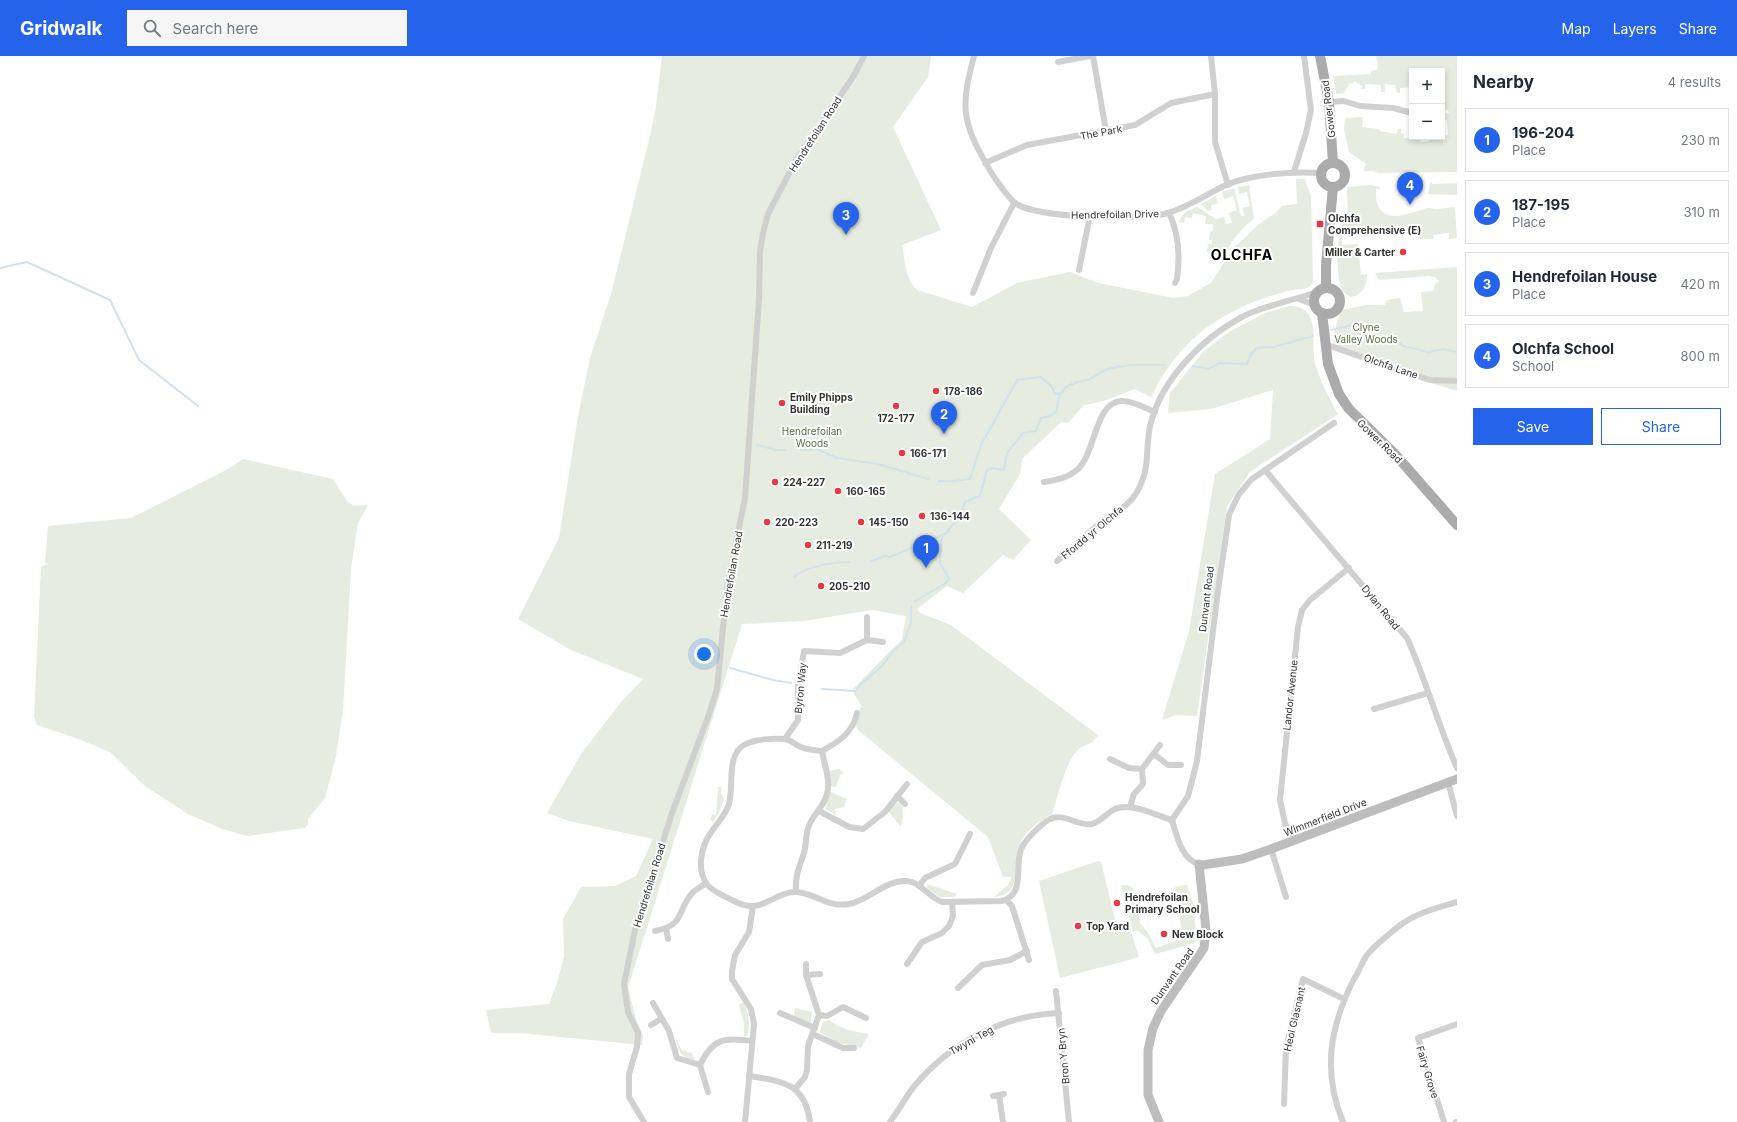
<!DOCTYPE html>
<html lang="en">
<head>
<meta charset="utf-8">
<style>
  :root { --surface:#fff; --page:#f6f6f7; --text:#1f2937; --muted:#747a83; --line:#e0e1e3; --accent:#2563eb }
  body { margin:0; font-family:Inter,sans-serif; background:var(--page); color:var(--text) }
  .controls { position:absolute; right:12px; top:12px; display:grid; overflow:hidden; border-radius:0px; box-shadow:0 2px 6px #0003 }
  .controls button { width:36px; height:36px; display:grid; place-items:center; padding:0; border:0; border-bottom:1px solid var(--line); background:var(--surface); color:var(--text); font:20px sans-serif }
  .you { position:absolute; left:704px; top:598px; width:14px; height:14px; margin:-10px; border:3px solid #fff; border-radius:50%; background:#1a73e8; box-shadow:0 0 0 6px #1a73e833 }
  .badge { display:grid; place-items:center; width:26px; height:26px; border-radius:50%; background:var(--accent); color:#fff; font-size:13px; font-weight:700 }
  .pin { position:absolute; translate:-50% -33px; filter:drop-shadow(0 1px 2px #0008) }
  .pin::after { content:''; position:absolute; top:21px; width:14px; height:12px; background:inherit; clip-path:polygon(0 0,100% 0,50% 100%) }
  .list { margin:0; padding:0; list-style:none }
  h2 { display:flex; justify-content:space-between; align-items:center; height:52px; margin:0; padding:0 16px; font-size:17px }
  h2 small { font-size:13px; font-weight:400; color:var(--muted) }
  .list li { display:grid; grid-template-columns:26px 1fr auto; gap:12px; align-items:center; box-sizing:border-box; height:64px; margin:0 8px 8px; padding:0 8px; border:1px solid var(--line); border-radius:0px }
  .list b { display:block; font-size:15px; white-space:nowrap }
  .list p { margin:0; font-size:13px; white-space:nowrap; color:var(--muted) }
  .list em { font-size:13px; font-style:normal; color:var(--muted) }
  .actions { display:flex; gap:8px; padding:12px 16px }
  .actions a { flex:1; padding:9px 0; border:1px solid var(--accent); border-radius:0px; text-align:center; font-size:14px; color:var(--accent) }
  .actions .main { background:var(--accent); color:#fff }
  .icon { flex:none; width:22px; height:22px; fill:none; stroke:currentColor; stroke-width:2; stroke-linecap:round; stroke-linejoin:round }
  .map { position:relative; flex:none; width:1457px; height:1066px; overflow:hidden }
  header { display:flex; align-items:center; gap:24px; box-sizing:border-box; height:56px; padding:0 20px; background:var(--accent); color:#fff }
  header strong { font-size:19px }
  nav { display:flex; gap:22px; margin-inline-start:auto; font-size:14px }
  .search { width:280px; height:36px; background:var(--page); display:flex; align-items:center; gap:10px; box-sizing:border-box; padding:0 14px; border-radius:0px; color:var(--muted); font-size:15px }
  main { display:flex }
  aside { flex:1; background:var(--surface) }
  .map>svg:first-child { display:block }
</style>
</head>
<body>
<header>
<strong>Gridwalk</strong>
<div class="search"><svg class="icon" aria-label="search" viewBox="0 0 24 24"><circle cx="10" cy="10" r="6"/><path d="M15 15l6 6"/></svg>Search here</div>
<nav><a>Map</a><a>Layers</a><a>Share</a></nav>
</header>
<main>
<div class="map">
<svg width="1457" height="1066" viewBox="0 0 1457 1066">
  <rect width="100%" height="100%" fill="#fff"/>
  <g fill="#e6ecdf">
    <path d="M662,0H931L928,21L893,71L941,174L902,189C905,205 905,223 917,234L972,251L1017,227L1070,216L1098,227L1173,242L1188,240L1211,227L1232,194L1258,169L1275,157L1282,150L1297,148L1296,123H1305L1311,141L1313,225C1313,226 1311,229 1310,230C1305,234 1298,233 1292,234C1279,237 1264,242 1251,247C1202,268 1175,294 1151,341L1135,333C1118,339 1102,347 1084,349L1068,367L1061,366L1022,403L1020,418L999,453L1031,484L1013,504L1003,499L963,537L947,530L917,553L920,557L951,569L1098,679C1092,690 1086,687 1078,694C1065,705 1058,741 1052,758C1039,765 1025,775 1019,789C1010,809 1026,837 994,841L1008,829L1012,821H1003L988,781L858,674L856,669L861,649L854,638L853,633L902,583L906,560L872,554L804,565L742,568L628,932L636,963L643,979L642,989L520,977H491L486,954L549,948L557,927L564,901L563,863L581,831L615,830L636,820L653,783L569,765L547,757L581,698L621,646L643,623L571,594L518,563L559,482L578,360L590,302L611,238L650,80L656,51Z"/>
    <polygon points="1376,0 1457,0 1457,116 1378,117 1373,115 1363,115 1366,108 1349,96 1344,73 1345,62 1361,61 1363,62 1362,71 1379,73 1380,75 1397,78 1398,73 1401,73 1401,77 1404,78 1404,82 1420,82 1421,86 1430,85 1430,81 1442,81 1448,79 1447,64 1444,64 1443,58 1449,57 1448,54 1444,54 1442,49 1442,15 1412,15 1412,31 1400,32 1400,37 1397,37 1395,29 1385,28 1385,36 1381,36 1381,29 1365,28 1365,33 1361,33 1362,30 1354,25 1353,28 1350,27 1344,37 1336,38 1333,20 1371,18 1371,15 1377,14 1378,9"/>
    <polygon points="1432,126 1432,128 1457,127 1457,139 1428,138 1430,127"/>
    <path d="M1249,129L1254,163C1242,172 1231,184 1225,199L1207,196L1208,188H1212V184H1209L1210,176L1213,175V168H1205L1206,160L1193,157L1192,162L1185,161L1184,167L1178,166L1185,156L1197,151L1216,163L1224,161L1226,168L1232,167L1229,157L1237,154L1233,140L1224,143L1222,136L1234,132L1241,160H1245L1242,152L1250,150L1247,136L1239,138L1238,131Z"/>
    <path d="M1371,129L1379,131L1380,133H1376C1374,171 1403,160 1427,152C1430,151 1433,153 1436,153C1442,153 1449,151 1455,151L1457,182L1449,183V177L1433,179V183H1420L1409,176L1342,181V189L1358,188L1361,219L1367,218C1367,229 1363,239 1351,241L1343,236L1339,224L1337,202L1340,174L1348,157L1347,136L1348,131Z"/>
    <polygon points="1216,140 1218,147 1211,149 1212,154 1208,155 1201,148"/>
    <polygon points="1457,211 1457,335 1388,314 1333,294 1334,276 1341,254 1367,249 1385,249 1387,244 1400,242 1404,256 1423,255 1421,236 1433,235 1435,228 1439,225 1435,221 1428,220 1379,224 1375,217"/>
    <path d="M1289,250C1324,250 1309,288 1316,310C1321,327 1329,342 1338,358L1250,416L1227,450L1197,660L1176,659L1162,664L1189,575L1215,418L1270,383L1273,334L1211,353L1168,357L1170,337L1203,296L1229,276L1263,258Z"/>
    <polygon points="243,403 333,423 348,446 354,450 368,449 358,467 351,512 343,654 336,700 325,742 308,763 308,768 305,772 247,780 222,773 188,758 145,730 110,696 73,681 37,669 34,661 41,511 49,507 45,507 48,470 131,462 228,413"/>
    <polygon points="839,713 844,717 840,719 836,731 830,730 828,715"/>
    <polygon points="718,731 721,731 721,737 724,743 719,757 713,766 710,763 712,758 716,759"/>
    <polygon points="830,736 847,743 844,751 835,753 836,759 825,753"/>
    <polygon points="897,746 902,749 903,762 901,771 888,755"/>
    <polygon points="1098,805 1101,806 1118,876 1130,873 1139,901 1121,906 1120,901 1121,906 1060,922 1039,825"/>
    <polygon points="927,828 957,838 955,841 940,841 927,832"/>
    <polygon points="1121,829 1128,829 1133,832 1140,867 1148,877 1156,892 1183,882 1179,859 1183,856 1177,844 1175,831 1187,829 1193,847 1197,883 1195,887 1155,898 1148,883 1137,874 1133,876"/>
    <path d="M743,946C749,956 750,967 748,979L744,981V968L739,949Z"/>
    <polygon points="795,952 812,956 811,967 794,961"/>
    <path d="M829,964C842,974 853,975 869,978L861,992L835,986L820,976L823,966Z"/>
    <path d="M676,983L682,995L685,994L688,997L691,996L695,1004C683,1003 677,995 676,983Z"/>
  </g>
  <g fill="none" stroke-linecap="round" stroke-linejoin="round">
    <g stroke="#cfe2ee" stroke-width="2">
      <polyline points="0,212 27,206 110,244 139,304 198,350"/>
      <polyline points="1331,274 1357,268 1362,283 1392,280 1403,290 1429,296 1443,293 1457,296"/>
      <polyline points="1193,310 1208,313 1220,307 1247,308 1251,298 1257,292 1274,291 1313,280"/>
      <polyline points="757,389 776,394 785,394"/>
      <polyline points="801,394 817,393 837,402 878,408 928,423"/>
      <polyline points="938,425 954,425 970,423 981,389 1017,324 1041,321 1052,331 1055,338 1061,337"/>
      <polyline points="871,505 885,500 890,501 942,479"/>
      <path d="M794,521C808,509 832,507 850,506"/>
      <path d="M915,545L946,527L949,522L940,507L942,479L947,477L952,469L958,465L965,446L980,440L987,414L994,412L1004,414L1007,397L1023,377L1036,375L1041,362C1068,357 1050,349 1064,333C1069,327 1082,325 1089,323C1096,321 1101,315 1108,313C1128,307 1146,309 1166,309"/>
      <polyline points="730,612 773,624 791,627"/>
      <polyline points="822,633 856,635 860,629 882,610 895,593 904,586 911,566 911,550"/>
    </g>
    <g stroke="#d0d0d0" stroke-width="6">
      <path d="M974,0C961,50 961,64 987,109C992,119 1006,139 1014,146C1032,163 1144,164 1168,157C1188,151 1207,138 1226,129C1251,118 1294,115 1321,117"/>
      <polyline points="1093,0 1106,75"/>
      <polyline points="1211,0 1215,38 1215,86 1228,129"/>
      <polyline points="1058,6 1090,0"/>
      <polyline points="1329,46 1344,45 1360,50 1393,52 1412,57"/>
      <polyline points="985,107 1027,89 1135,69 1171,47 1215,38"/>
      <polyline points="1294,116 1306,77 1311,54 1304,0"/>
      <path d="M1169,157C1179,177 1180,200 1177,223L1175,227"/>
      <polyline points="1079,214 1090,160"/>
      <polyline points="973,237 991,192 1014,147"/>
      <polyline points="1299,243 1315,249"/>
      <polyline points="1327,289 1430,324 1457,325"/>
      <path d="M1265,414L1407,582C1426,624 1438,669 1457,712"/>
      <path d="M1044,426C1057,424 1068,422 1078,413C1096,396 1095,344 1123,345C1133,345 1145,352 1155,356"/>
      <path d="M1057,505C1073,493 1087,477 1103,465C1115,456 1129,450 1137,436C1152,409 1144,392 1151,366C1163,322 1202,283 1240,262C1264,249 1292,245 1317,236"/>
      <polyline points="867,561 867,584 883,586"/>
      <polyline points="1374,653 1428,637"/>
      <path d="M857,657C853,677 838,686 822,695C815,694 805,694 799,690C794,688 791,684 785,683C774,682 754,683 744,689C726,699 734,730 729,748C726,759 716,768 710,778C701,791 697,813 706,827C711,835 726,841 734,845C762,860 771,837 794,836C813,835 826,852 849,848C868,845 886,823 907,825C921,826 929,842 942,846L1002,845C1027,838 1013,808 1022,791C1027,782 1041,768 1050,763C1064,756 1078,771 1092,768C1100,766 1106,758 1113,754C1129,745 1155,759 1172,764C1177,780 1181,803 1199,808"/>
      <polyline points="785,683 798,664 798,631 804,595 840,597 867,584"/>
      <polyline points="1154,698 1168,709 1181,709"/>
      <polyline points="1110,703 1129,712 1142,713 1143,728 1134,738 1130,751"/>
      <polyline points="1142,713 1160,689"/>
      <polyline points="1448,726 1457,760"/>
      <polyline points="897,740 905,748"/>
      <polyline points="819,755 849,771 863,773 885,756 907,728"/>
      <polyline points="1172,764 1188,740 1197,705 1218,534 1229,459 1239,438 1252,423 1334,367"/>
      <polyline points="1293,785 1285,767 1280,744 1298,571 1302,554 1310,544 1349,512"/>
      <polyline points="1271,793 1286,841"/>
      <polyline points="919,830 925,822 955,808 970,778"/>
      <path d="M796,836C795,820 799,811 804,797C807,787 805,777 810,767C815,757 824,750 827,738C831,725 824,708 822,695"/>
      <polyline points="1006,844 1012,850 1029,904"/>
      <polyline points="666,873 668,883"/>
      <path d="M655,875C686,869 676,855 693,836C697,833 702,830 706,827"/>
      <polyline points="907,908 922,886 942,877 949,870 953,860 952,846"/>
      <polyline points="806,919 820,918"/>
      <polyline points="958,932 982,909 1010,904 1027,895"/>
      <polyline points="1056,935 1069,1066"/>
      <polyline points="653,947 669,975 677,1002 700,1009"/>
      <polyline points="780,957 815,972"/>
      <polyline points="819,959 827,960 843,951 866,962"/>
      <polyline points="651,969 661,963"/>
      <polyline points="813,978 843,992 854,992"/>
      <path d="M749,1020C782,1025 805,1027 810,1066"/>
      <polyline points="795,1033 805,1021 807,1014 808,990 819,959 806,919 806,908"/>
      <path d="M708,1036L700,1009C713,982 724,981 752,985"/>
      <polyline points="999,1039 1003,1066"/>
      <polyline points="993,1040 1004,1038"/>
      <polyline points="1284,1048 1286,992 1303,923 1344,943"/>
      <polyline points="644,1066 629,1041 629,1018 637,991 638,977 628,956 624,928 635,874 672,757 708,661 717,633 727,531 745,442 759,243 760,196 763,177 768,158 796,104 853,21 864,0"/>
      <polyline points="745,1066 754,968 751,953 732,923 732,915 735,899 749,876 753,850"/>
      <path d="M890,1066C899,1054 906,1040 916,1028C952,986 1004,959 1059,957"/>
      <path d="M1343,1066C1322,1016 1330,970 1354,923C1359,916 1362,906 1367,899C1375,889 1388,879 1399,870C1416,857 1436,852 1457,846"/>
      <polyline points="1444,1066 1418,982 1457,968"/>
      <polyline points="1456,1066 1457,1066"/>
    </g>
    <polyline stroke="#bdbdbd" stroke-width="9" points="1159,1066 1148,1039 1148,994 1153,972 1161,955 1204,892 1206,874 1199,808 1203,809 1242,803 1271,793 1457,723"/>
    <g stroke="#ababab" stroke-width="10">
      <polyline points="1320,0 1329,46 1333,107"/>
      <circle cx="1333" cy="119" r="12"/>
      <polyline points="1326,232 1326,209 1333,131"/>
      <circle cx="1327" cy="245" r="13"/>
      <polyline points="1322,257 1328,308 1339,338 1349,353 1394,397 1457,469"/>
    </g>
  </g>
  <g fill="#e63946" stroke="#fff" stroke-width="1.5">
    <rect x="1316" y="164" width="8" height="8" rx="2"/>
    <circle cx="1403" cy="196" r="4"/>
    <circle cx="936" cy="335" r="4"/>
    <circle cx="782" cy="347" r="4"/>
    <circle cx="896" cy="350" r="4"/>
    <circle cx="902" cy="397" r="4"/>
    <circle cx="775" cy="426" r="4"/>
    <circle cx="838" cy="435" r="4"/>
    <circle cx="922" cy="460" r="4"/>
    <circle cx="767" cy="466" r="4"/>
    <circle cx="861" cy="466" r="4"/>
    <circle cx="808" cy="489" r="4"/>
    <circle cx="821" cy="530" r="4"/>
    <circle cx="1117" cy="847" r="4"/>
    <circle cx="1078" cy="870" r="4"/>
    <circle cx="1164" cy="878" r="4"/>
  </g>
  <g text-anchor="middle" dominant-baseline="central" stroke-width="4" stroke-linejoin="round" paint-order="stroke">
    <g font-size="10" fill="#333" stroke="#fff">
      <text transform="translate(1328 53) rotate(-97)">Gower Road</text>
      <text transform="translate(1101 76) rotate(-11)">The Park</text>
      <text transform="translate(815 78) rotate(-57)">Hendrefoilan Road</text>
      <text transform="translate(1115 158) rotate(-1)">Hendrefoilan Drive</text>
      <text transform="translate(1391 310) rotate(19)">Olchfa Lane</text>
      <text transform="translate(1380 385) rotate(44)">Gower Road</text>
      <text transform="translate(1092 476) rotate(-40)">Ffordd yr Olchfa</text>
      <text transform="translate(731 518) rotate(-80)">Hendrefoilan Road</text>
      <text transform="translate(1206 543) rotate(-83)">Dunvant Road</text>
      <text transform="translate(1381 551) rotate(51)">Dylan Road</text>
      <text transform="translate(800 632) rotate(-85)">Byron Way</text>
      <text transform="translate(1290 639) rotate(-84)">Landor Avenue</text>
      <text transform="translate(1325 761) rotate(-21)">Wimmerfield Drive</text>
      <text transform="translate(649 829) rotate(-73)">Hendrefoilan Road</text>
      <text transform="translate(1172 920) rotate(-55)">Dunvant Road</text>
      <text transform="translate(1294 963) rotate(-77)">Heol Glasnant</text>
      <text transform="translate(971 984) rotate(-29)">Twyni Teg</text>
      <text transform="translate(1063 1000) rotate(-95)">Bron Y Bryn</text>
      <text transform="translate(1428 1016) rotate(73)">Fairy Grove</text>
    </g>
    <g font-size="10" font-weight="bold" fill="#333" stroke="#fff" text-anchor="start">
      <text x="1328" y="162">Olchfa<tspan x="1328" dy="12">Comprehensive (E)</tspan></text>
      <text x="1395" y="196" text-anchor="end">Miller &amp; Carter</text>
      <text x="944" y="335">178-186</text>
      <text x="790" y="341">Emily Phipps<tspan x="790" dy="12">Building</tspan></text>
      <text x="896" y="362" text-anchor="middle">172-177</text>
      <text x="910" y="397">166-171</text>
      <text x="783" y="426">224-227</text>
      <text x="846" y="435">160-165</text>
      <text x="930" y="460">136-144</text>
      <text x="775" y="466">220-223</text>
      <text x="869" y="466">145-150</text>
      <text x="816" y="489">211-219</text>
      <text x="829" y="530">205-210</text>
      <text x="1125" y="841">Hendrefoilan<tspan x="1125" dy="12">Primary School</tspan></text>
      <text x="1086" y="870">Top Yard</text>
      <text x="1172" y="878">New Block</text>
    </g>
    <g font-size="10" fill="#56703f" stroke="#fff">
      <text x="1366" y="271">Clyne<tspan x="1366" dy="12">Valley Woods</tspan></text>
      <text x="812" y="375">Hendrefoilan<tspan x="812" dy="12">Woods</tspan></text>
    </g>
    <g font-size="14" font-weight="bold" letter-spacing="1" fill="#000" stroke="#fff">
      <text x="1242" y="198">OLCHFA</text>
    </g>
  </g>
</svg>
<div class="controls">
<button>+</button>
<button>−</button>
</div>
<div class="you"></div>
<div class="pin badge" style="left:926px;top:512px">1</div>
<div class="pin badge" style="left:944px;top:378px">2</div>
<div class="pin badge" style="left:846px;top:179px">3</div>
<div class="pin badge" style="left:1410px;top:149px">4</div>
</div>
<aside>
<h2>Nearby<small>4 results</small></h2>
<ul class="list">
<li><span class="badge">1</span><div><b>196-204</b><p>Place</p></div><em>230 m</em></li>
<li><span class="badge">2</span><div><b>187-195</b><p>Place</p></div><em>310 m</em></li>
<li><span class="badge">3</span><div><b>Hendrefoilan House</b><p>Place</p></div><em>420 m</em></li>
<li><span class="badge">4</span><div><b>Olchfa School</b><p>School</p></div><em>800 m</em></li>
</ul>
<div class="actions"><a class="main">Save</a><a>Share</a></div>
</aside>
</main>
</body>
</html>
